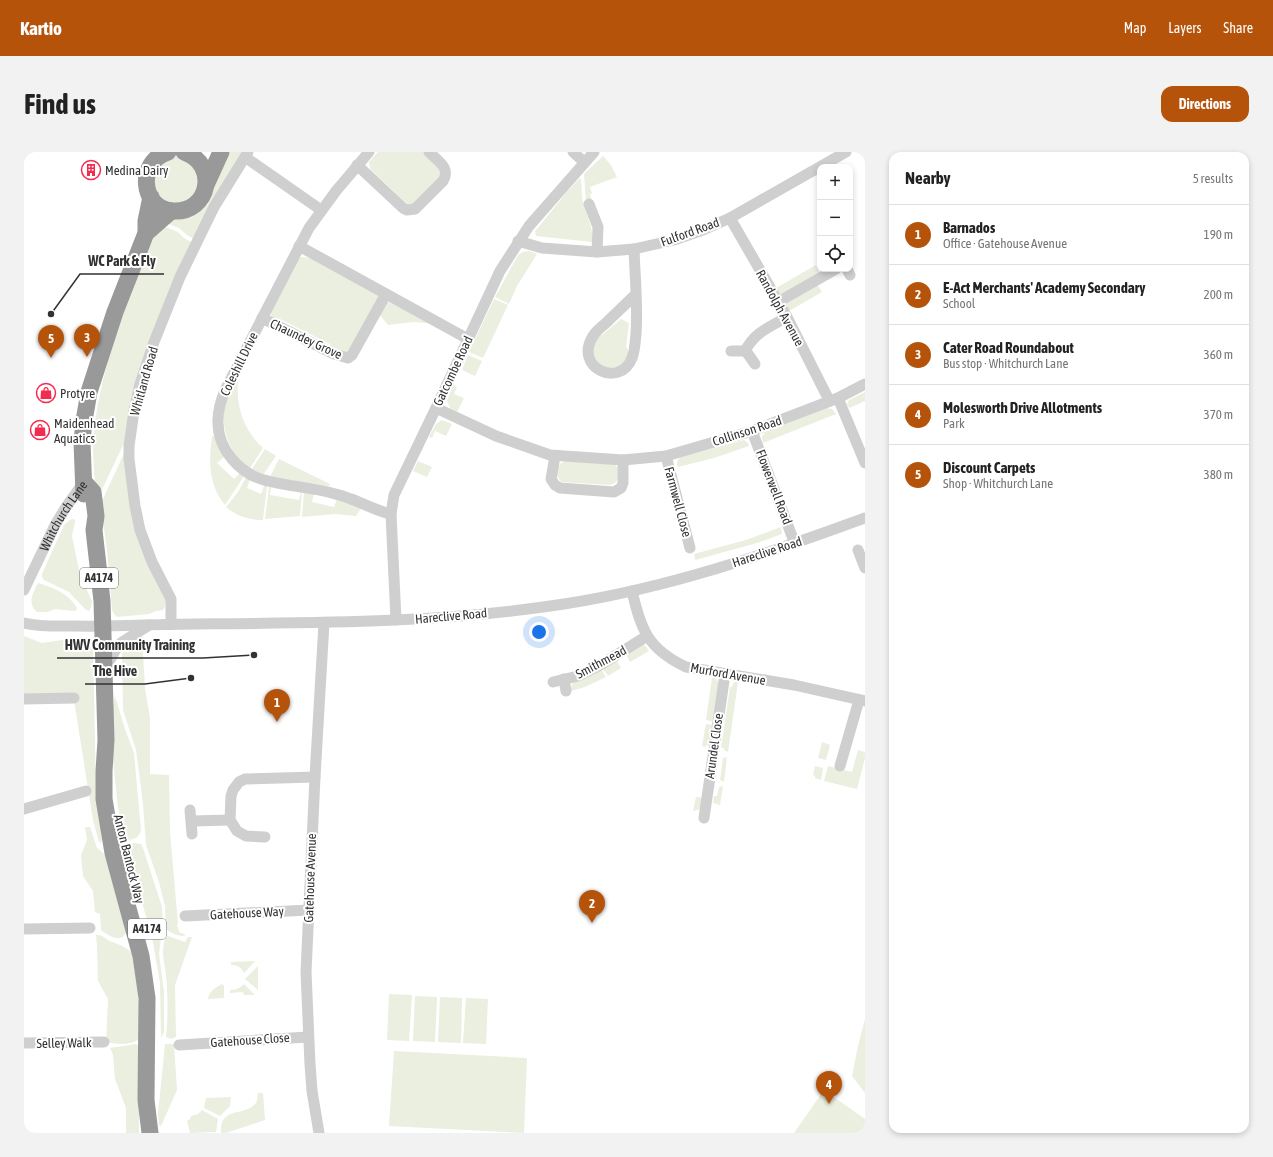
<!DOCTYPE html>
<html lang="en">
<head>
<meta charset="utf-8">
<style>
  :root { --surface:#fff; --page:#f2f2f2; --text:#222; --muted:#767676; --line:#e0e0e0; --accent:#b45309 }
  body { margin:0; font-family:"Asap Condensed",sans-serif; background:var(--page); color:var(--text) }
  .controls { position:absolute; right:12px; top:12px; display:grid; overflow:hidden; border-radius:8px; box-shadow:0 2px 6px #0003 }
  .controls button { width:36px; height:36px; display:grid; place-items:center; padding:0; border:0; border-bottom:1px solid var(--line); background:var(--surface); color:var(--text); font:20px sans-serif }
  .you { position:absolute; left:515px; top:480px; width:14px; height:14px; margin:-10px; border:3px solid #fff; border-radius:50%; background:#1a73e8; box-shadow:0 0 0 6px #1a73e833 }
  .badge { display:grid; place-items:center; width:26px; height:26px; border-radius:50%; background:var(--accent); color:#fff; font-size:13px; font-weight:700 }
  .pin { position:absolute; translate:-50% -33px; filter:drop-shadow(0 1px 2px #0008) }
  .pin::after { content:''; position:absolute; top:21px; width:14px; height:12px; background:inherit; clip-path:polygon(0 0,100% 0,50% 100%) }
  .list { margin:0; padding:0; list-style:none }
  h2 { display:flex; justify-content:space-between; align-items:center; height:52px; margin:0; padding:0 16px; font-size:17px }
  h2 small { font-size:13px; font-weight:400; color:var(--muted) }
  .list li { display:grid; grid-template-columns:26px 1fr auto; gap:12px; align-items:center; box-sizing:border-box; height:60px; padding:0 16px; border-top:1px solid var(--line) }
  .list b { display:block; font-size:15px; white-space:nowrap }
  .list p { margin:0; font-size:13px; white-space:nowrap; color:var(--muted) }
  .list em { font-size:13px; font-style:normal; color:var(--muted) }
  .icon { flex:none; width:22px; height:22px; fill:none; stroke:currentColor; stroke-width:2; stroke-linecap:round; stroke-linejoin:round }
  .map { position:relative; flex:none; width:841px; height:981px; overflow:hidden; border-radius:12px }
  header { display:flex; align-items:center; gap:24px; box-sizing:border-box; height:56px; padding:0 20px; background:var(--accent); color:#fff }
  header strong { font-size:19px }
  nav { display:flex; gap:22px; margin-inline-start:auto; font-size:14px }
  .intro { display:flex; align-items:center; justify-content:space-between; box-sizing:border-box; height:96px; padding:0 24px }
  h1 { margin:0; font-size:28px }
  .button { padding:10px 18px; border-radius:12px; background:var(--accent); color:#fff; font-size:14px; font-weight:700 }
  main { display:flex; gap:24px; padding:0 24px }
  aside { flex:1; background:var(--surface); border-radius:12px; box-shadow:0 2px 6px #0003 }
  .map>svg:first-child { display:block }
</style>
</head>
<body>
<header>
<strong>Kartio</strong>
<nav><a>Map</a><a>Layers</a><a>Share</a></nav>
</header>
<div class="intro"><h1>Find us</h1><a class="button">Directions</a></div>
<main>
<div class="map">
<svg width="841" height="981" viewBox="0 0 841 981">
  <rect width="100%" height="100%" fill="#fff"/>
  <g fill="#eaefe0">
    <polygon points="206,0 221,0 170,87 163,83 155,76 140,70 156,64 171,63 184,52 195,24"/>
    <polygon points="354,0 402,0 419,22 390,53 386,53 381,50 346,17 345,10"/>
    <path d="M151,4L157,5L170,12L176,34L164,50L148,53L131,42C127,14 128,18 151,4Z"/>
    <polygon points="579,4 587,13 593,25 566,35 568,41 566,43 568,49 562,51 560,22"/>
    <path d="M556,26L557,28C558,36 557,45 560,53C563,66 570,76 568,90L512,84L511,79L513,77L542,41Z"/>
    <path d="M137,73L154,80L160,86L169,91L100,291L75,344H73C70,323 68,302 70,281C74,236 88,194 103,151C111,127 123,95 137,73Z"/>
    <path d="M505,99L513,102L493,134L485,152L471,145L493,105C496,100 500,100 505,99Z"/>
    <polygon points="277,105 288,106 351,140 355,145 327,198 320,202 307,198 306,192 258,168 249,169 247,164 247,159 272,110"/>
    <polygon points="792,113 796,122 757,142 754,141 752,136"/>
    <polygon points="793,132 798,140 765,159 762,152"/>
    <polygon points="470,147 484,153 459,206 445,200"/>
    <polygon points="365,150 404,169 403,171 389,170 364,173 356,163 360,153"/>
    <path d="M597,167L605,171L602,195L605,200C602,209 595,218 583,216C579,215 573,211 569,208V189L573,183H578Z"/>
    <polygon points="444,203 458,209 451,224 438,218"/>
    <path d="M210,230H214C212,255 220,279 239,296L226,316C206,303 196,277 201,253C202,245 207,238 210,230Z"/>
    <polygon points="429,233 433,235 430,242 440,246 433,260 426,256 423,249"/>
    <polygon points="841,240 841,249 825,256 823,252 825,248"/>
    <polygon points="803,256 808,257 812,262 739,291 738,285 741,280"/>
    <polygon points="418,268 428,272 422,284 411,279 408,286 405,285 412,272"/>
    <path d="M188,284L192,285L200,305L193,311L210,327L216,321L220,324L201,353C184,332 185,309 188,284Z"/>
    <path d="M720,288L724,291L725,294L690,306L654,315C652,311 653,308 657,305Z"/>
    <polygon points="241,297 252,304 239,323 228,317"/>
    <polygon points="101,299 102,316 142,448 141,455 139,458 132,459 125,462 93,465 90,462 88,458 83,398 76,348 79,347"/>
    <polygon points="255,307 306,332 305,334 246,325"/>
    <polygon points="394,309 408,315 403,325 389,319"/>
    <path d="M542,309L590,312L595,317C594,325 595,331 586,333L538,330C530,324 531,312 542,309Z"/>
    <path d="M222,325L226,328L223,336L237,342L240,334H243L239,368C225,368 212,364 202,355L214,340Z"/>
    <polygon points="245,335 247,335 246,343 275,348 277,340 278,340 276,364 241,367"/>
    <polygon points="280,340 290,342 288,350 310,355 313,347 337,356 332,364 311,362 278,365"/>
    <polygon points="49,367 51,368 51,370 48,384 56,423 68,449 67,455 65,459 62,458 45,440 20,428 18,425 18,422 40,373 46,368"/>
    <polygon points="757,375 758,382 733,391 671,408 670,402 722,388"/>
    <path d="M14,431C29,435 45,442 53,456L52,458L51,459L31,457L23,460H13C3,451 9,441 14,431Z"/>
    <polygon points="0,484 18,491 38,488 61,487 69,492 72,641 78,687 77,691 75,690 69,668 49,542 0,543"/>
    <path d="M120,485L119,501L121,537L126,566V622L145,623L146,680L154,772H153L155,780L162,783C157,786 147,781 142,777L141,754L135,730L122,693L119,652L112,598L99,558L98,502L104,494L114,486Z"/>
    <polygon points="620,492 625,499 606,510 602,502 616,493"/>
    <polygon points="593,509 597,516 584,524 579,517"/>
    <polygon points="577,517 582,525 561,535 547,539 547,535 550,529"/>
    <path d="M688,526C693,526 694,529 695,533L693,567L687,569L682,568Z"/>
    <polygon points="710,530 714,530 704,600 700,598 700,596 697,596 706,535 708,535"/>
    <path d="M91,544L101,577L110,601L117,678C115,687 109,687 101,689L94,656L89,608L87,566Z"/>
    <polygon points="682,572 689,573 688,594 682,593 682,595 678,594"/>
    <polygon points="798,590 806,593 802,608 794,606"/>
    <polygon points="834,598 841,600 841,606 833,637 800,629 804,614 828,620"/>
    <polygon points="703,605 700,630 696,628 699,606"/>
    <polygon points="791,614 799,616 797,628 791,626 791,624 789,623"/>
    <polygon points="699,634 696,653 689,651 690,644 693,644 695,635"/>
    <polygon points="672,645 680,646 677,657 669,659"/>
    <path d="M61,675H66L73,696L80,702L82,707L103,778C98,793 85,784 77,778L76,762L71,760L69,739L59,724L57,703L63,688Z"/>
    <polygon points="110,691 117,692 119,696 138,755 139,775 135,777 126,779 102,692"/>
    <path d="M72,783C79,782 82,788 88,790C95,792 105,796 109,803C110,807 110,812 111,815C115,839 115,863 115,887C107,894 92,892 82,890L84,847L74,829L73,794Z"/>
    <polygon points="132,784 135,785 137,786 135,802 140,840 140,880 137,886 136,830 128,785"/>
    <path d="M144,784L161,790L164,785H168L151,833L152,885L147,887L142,885C144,865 144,843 142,823C140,807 137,802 141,786Z"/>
    <path d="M231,809L220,821C217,815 213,813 207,813V810Z"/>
    <polygon points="234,814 234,838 221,827"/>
    <path d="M198,832L200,834V846L184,847C185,839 192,835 198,832Z"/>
    <path d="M220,832L231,843H220L219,840L206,841V838C211,838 216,836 220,832Z"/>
    <polygon points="365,842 388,843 385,889 363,888"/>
    <polygon points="391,844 413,845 411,890 389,889"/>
    <polygon points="416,845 438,846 437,891 414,890"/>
    <polygon points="442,846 464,847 462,892 439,891"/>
    <polygon points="841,867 841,941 828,924 834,894"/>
    <polygon points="112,892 115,894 115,981 102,981 102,956 91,927 89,903 86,896"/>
    <polygon points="141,892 150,892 153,938 137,974 135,973 134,962"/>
    <polygon points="370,899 503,906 500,981 365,974"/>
    <polygon points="800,938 841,967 841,981 770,981"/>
    <path d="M234,941H239L241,968L202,981H197C195,955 219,964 230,953C234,950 233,945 234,941Z"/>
    <polygon points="207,945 206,954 196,964 180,956 182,946"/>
    <polygon points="178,958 194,967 192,980 166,981 163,969 166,967 167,964 174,962"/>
  </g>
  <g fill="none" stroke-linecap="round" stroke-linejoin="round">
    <g stroke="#cfcfcf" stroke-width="11">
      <path d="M345,0L312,39L285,76L201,238C197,248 194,257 194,268C193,297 216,323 244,329C263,334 284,335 304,340C312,342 320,344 327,347C341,352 353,359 367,362"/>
      <polyline points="549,0 560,10"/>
      <polyline points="221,5 297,58"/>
      <path d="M333,13L379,56L383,58L391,57L419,29C427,16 414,9 405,0"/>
      <polyline points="565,52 574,75 573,100"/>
      <polyline points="706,66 763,165 805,248"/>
      <polyline points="494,89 518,96 573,100 610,97 650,88 679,78 706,66 822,0"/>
      <polyline points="275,94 444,187"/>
      <path d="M610,97C611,126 614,154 612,182C611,190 611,199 608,206C596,237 549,216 569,184C572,179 577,175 582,171C592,161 602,152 612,142"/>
      <polyline points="823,117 826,123"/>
      <polyline points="754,150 812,117"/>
      <polyline points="238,166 310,202 324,206 328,203 362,142"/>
      <path d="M707,199H721C731,180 744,176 763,165"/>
      <polyline points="721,199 724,202 731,212"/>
      <polyline points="814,246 841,311"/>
      <polyline points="412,256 472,284 526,303 599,308 642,304 728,279 814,246 841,232"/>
      <polyline points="728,279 771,392"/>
      <polyline points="531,304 527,327 531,333 536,336 590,340 597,336 599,331 599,308"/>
      <polyline points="642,304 666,396"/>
      <polyline points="834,398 841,416"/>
      <path id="s1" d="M0,438L31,373L42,355L60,330"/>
      <path d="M608,439C617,478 624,497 662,515L770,533L841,549"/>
      <polyline points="372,468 367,362 370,343 412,256 476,119 505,74 570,0"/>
      <path d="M0,471C17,475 34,474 51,474C91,475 131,472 172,472C294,471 418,471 540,452C644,436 743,402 841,366"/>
      <polyline points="147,472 147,447 128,410 116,378 111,354 105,307 105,294 110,259 116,232 130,190 156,125 190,55 224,0"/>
      <polyline points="81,517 92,497 97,491 125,473"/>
      <polyline points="540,527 542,539"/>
      <polyline points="529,530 554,524 578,512 623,484"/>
      <polyline points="0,547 50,546"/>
      <polyline points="816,614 835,548"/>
      <polyline points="0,657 62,639"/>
      <polyline points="166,658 168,682"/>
      <polyline points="680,666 701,522"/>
      <polyline points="168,669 206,668"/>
      <polyline points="241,685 222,684 213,679 206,668 207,644 209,638 215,630 221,627 291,625"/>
      <polyline points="161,764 285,758"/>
      <polyline points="0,777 66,776"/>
      <polyline points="0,891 80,890"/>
      <polyline points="155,893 284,885"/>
      <polyline points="295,981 288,939 286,912 282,820 291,625 300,471"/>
    </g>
    <g stroke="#999" stroke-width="17">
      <path d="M144,0C113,9 116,57 149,59C186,61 195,12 160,0"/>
      <polyline points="182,33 197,0"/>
      <polyline points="122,81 147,59"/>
      <polyline points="60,330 69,340 72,364 70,378 78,449 82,588 80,619 80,647 89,701 117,804 123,846 122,948 126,981"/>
      <polyline points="60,342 58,290 60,269 65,240 91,160 122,81 122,69 127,45"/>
    </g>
  </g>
  <defs>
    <g id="building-ring" transform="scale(1)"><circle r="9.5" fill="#fff" stroke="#f32b4f" stroke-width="1.5"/><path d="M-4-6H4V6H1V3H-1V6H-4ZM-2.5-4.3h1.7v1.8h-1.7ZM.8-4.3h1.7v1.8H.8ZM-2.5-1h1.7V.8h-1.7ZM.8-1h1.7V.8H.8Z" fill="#f32b4f"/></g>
    <g id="shop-ring" transform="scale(1)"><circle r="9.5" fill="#fff" stroke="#f32b4f" stroke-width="1.5"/><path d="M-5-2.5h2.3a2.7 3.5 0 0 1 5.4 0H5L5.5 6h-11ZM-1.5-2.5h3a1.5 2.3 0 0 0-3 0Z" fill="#f32b4f"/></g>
  </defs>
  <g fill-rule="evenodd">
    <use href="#building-ring" x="67" y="18"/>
    <use href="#shop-ring" x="22" y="241"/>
    <use href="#shop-ring" x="16" y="278"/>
  </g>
  <g text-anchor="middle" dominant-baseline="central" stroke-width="4" stroke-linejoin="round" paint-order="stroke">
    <g fill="#fff" stroke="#707070" stroke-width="1">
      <rect x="56" y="416" width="38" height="20" rx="3"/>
      <rect x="104" y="767" width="38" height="20" rx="3"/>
    </g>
    <g font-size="12" font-weight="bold" fill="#323232">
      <text x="75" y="426">A4174</text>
      <text x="123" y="777">A4174</text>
    </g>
    <g font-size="13" fill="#323232" stroke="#fff" text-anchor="start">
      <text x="81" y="18">Medina Dairy</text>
      <text x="36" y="241">Protyre</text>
      <text x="30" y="271">Maidenhead<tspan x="30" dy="15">Aquatics</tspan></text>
    </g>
    <g font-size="13" fill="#323232" stroke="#fff">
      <text transform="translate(666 80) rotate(-20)">Fulford Road</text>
      <text transform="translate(756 156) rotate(61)">Randolph Avenue</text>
      <text transform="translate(282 187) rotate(25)">Chaundey Grove</text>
      <text transform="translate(215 212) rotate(-64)">Coleshill Drive</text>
      <text transform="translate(429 219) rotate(-65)">Gatcombe Road</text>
      <text transform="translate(120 229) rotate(-74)">Whitland Road</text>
      <text transform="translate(723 279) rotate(-18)">Collinson Road</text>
      <text transform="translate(750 335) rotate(69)">Flowerwell Road</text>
      <text transform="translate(654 350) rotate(75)">Farmwell Close</text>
      <text stroke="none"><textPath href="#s1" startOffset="84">Whitchurch Lane</textPath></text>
      <text transform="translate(743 400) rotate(-18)">Hareclive Road</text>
      <text transform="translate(427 464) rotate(-5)">Hareclive Road</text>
      <text transform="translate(577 510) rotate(-28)">Smithmead</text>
      <text transform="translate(704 522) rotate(10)">Murford Avenue</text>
      <text transform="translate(690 594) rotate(-82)">Arundel Close</text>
      <text transform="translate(105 707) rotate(76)">Anton Bantock Way</text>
      <text transform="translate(286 726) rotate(-88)">Gatehouse Avenue</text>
      <text transform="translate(223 761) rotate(-3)">Gatehouse Way</text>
      <text transform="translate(226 888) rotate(-4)">Gatehouse Close</text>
      <text transform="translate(40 891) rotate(-1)">Selley Walk</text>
    </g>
  </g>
  <path fill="none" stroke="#323232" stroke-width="1.5" d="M27 162L56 122H140M230 503L179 506H33M167 526L121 532H61"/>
  <g fill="#323232" stroke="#fff" stroke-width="1.5">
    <circle cx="27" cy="162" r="4"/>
    <circle cx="230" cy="503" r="4"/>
    <circle cx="167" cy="526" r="4"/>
  </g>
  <g font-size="14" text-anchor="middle" font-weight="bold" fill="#323232" stroke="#fff" stroke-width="4" stroke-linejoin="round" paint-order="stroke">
    <text x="98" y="114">WC Park &amp; Fly</text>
    <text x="106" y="498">HWV Community Training</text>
    <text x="91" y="524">The Hive</text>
  </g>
</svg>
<div class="controls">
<button>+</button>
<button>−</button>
<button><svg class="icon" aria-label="locate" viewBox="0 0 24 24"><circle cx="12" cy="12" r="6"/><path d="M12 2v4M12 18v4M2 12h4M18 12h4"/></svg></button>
</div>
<div class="you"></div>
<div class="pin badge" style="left:253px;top:570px">1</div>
<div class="pin badge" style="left:568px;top:771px">2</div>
<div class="pin badge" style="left:63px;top:205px">3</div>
<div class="pin badge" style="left:805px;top:952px">4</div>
<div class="pin badge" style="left:27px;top:206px">5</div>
</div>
<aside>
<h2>Nearby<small>5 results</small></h2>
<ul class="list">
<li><span class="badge">1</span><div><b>Barnados</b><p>Office · Gatehouse Avenue</p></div><em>190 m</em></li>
<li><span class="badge">2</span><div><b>E-Act Merchants' Academy Secondary</b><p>School</p></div><em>200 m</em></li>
<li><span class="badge">3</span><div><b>Cater Road Roundabout</b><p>Bus stop · Whitchurch Lane</p></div><em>360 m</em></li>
<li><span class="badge">4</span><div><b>Molesworth Drive Allotments</b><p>Park</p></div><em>370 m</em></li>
<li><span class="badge">5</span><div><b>Discount Carpets</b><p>Shop · Whitchurch Lane</p></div><em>380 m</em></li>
</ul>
</aside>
</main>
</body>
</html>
